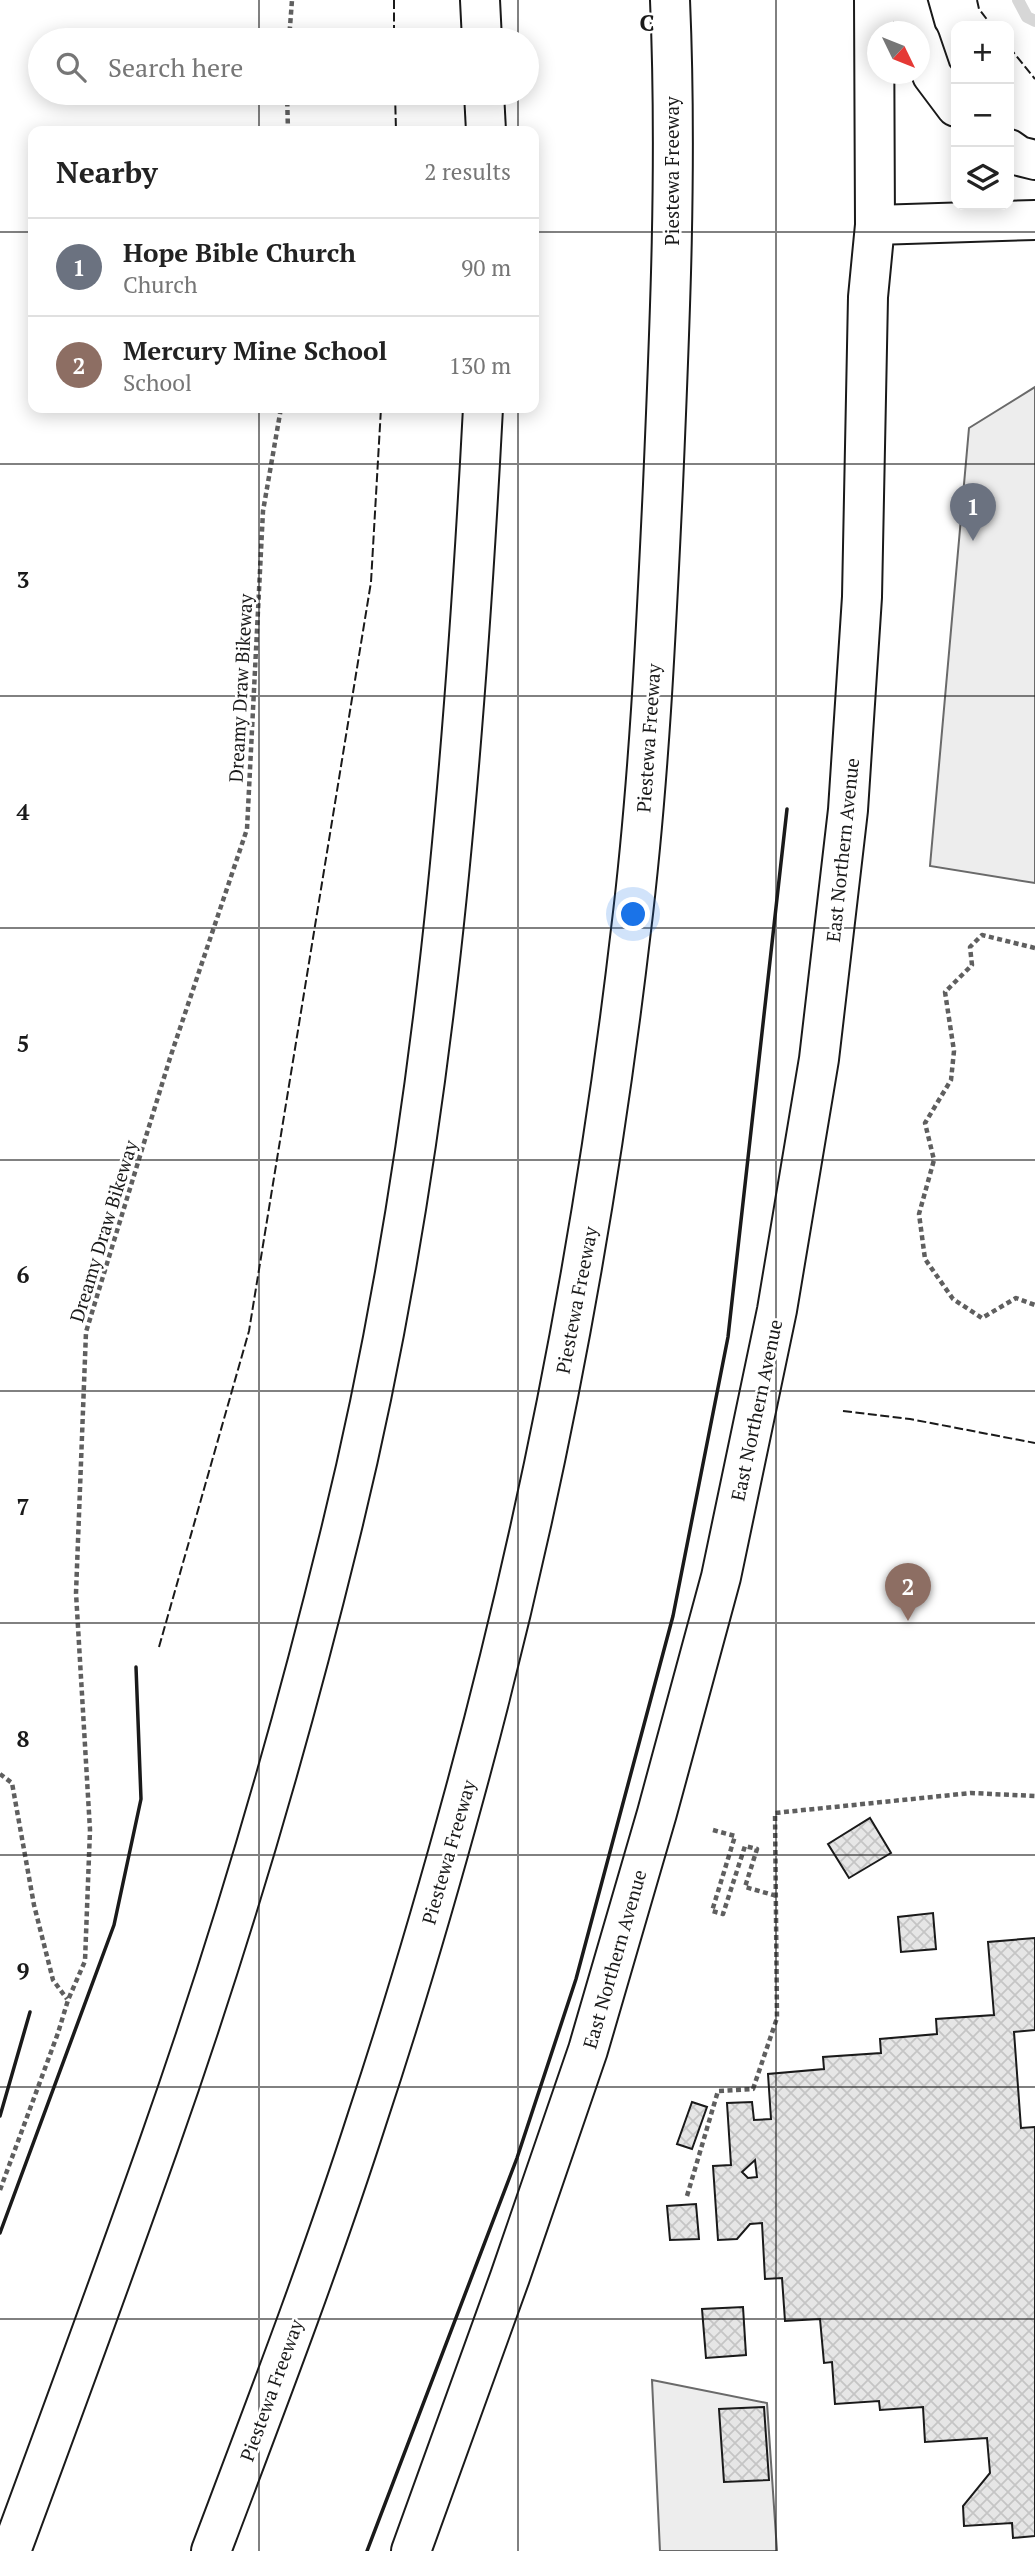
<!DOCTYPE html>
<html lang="en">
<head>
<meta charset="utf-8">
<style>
  :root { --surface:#fff; --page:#f6f6f6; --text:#222; --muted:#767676; --line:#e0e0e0; --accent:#c62828 }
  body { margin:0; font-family:"PT Serif",serif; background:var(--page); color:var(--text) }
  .controls { position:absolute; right:21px; top:21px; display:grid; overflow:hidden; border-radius:14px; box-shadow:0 4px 18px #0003 }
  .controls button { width:63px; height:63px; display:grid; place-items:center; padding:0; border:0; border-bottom:2px solid var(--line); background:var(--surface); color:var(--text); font:35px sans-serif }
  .compass { position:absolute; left:867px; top:21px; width:63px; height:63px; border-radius:50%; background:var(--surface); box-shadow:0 4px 18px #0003; rotate:133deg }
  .you { position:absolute; left:634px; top:915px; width:24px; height:24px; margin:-18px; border:5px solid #fff; border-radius:50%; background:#1a73e8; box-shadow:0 0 0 10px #1a73e833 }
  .badge { display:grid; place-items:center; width:46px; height:46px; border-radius:50%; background:var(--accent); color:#fff; font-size:23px; font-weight:700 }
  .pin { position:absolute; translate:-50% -58px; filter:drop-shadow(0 2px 4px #0008) }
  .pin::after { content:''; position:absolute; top:37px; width:24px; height:21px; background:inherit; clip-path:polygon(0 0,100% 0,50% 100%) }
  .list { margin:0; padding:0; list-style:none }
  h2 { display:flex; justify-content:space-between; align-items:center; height:91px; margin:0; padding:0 28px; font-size:30px }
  h2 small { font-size:23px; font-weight:400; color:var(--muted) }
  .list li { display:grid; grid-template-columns:46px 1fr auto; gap:21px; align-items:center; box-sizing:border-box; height:98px; padding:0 28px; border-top:2px solid var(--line) }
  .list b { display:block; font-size:26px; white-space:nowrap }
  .list p { margin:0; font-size:23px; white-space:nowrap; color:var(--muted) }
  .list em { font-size:23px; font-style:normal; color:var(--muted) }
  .icon { flex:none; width:38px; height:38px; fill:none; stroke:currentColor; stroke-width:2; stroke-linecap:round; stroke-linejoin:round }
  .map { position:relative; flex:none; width:1035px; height:2551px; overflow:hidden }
  .search { position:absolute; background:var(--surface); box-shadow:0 4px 18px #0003; left:28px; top:28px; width:511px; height:77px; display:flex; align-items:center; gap:18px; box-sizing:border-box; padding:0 24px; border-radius:38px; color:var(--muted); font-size:26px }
  .panel { position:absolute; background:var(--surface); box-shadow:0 4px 18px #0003; left:28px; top:126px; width:511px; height:287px; border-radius:14px }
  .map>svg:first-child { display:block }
</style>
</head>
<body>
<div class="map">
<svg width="1035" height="2551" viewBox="0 0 1035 2551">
  <defs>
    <pattern id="building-cross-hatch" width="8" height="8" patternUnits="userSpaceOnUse" patternTransform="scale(1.75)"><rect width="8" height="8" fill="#e6e6e6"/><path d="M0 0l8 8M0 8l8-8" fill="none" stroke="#c5c5c5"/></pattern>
  </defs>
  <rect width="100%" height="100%" fill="#fff"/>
  <g fill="#ededed" stroke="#6a6a6a" stroke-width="2">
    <polygon points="1035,387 1035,883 930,866 969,428"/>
    <polygon points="652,2380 767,2403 777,2551 660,2551"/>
  </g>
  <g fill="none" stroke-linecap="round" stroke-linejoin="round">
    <polyline stroke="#d7d7d7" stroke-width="12" points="1018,0 1027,17 1035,21"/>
  </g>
  <g fill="url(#building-cross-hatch)" stroke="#1a1a1a" stroke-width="2" fill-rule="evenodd">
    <polygon points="870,1818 891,1853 849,1878 828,1844"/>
    <polygon points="933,1913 936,1949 901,1952 898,1917"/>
    <path d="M1035,1938V2030L1014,2032L1021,2128L1035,2127V2536L1013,2538L1012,2523L964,2526L963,2506L990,2473L987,2438L925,2442L923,2407L880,2410L879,2401L835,2404L832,2362L824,2363L820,2319L785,2321L782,2278L765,2279L762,2223L750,2224L737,2239L718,2240L713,2166L731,2165L727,2103L752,2102L754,2120L771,2119L768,2074L824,2069L823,2057L881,2053L880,2039L937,2034L936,2019L994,2015L988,1942ZM755,2160L757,2177L748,2178L742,2172Z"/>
    <polygon points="692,2102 707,2107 692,2149 677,2144"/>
    <polygon points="696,2204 699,2239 670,2240 667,2206"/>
    <polygon points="743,2307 746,2355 706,2358 702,2309"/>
    <polygon points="764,2407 769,2480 724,2482 719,2409"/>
  </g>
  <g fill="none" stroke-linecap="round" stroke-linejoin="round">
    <g stroke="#1a1a1a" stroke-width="42">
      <polyline id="tertiary" points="411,2551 510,2277 588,2050 657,1813 721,1577 777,1310 819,1059 848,810 862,597 868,297 875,225 1035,220"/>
    </g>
    <g stroke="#1a1a1a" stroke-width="42">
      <g id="motorway">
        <polyline points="480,0 482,40"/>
        <polyline points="874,0 875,225"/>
        <polyline points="907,0 916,32"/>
        <polyline points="920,40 932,75 956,107"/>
        <polyline points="484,93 486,131"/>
        <polyline points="1009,149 1019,156 1035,160"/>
        <path d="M11,2551C61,2416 111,2280 159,2144C229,1946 289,1743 339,1539C431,1169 463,787 483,408"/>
        <path d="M211,2551C265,2408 320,2265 367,2119C403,2011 435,1902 465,1792C542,1510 597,1221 631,930C649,783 656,634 663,485C670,324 677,161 670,0"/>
      </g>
    </g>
    <g stroke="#5f5f5f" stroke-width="4.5" stroke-dasharray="5 3.5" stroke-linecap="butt">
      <polyline points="289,40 292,0"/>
      <polyline points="287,93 288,131"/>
      <polyline points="1035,948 982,935 970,947 972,965 945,992 954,1051 951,1080 925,1123 934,1160 919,1214 925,1259 953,1299 982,1318 1016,1298 1035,1305"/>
      <polyline points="0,1774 12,1783 34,1905 53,1980 67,1999"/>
      <polyline points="713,1830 735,1836 712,1911 723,1914 745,1846 757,1849 745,1887 777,1896"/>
      <polyline points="0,2190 58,2033 68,2000 85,1961 90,1830 76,1593 86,1332 170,1058 247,829 263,511 281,408"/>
      <polyline points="687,2196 718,2091 753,2089 777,2018 775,1813 971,1793 1035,1796"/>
    </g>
    <use href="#tertiary" stroke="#fff" stroke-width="38"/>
    <use href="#motorway" stroke="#fff" stroke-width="38"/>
    <g stroke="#1a1a1a" stroke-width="2" stroke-dasharray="9 3.5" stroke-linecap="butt">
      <polyline points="394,0 394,40"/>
      <polyline points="977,0 979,9 992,26"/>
      <polyline points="1009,47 1035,79"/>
      <polyline points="395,93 396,131"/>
      <polyline points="843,1411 910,1419 1035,1443"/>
      <polyline points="159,1647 249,1331 371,582 381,408"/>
    </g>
    <g stroke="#1a1a1a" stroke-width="3.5">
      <polyline points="0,2116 30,2012"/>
      <polyline points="0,2233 114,1925 141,1799 136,1667"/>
      <polyline points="367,2551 517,2158 576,1979 673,1616 728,1337 787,809"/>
    </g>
  </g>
  <path fill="none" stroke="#1a1a1a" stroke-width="2" stroke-opacity="0.55" d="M259,0V40M518,0V40M776,0V2551M259,93V131M518,93V131M0,232H33M534,232H1035M259,408V2551M518,408V2551M0,464H1035M0,696H1035M0,928H1035M0,1160H1035M0,1391H1035M0,1623H1035M0,1855H1035M0,2087H1035M0,2319H1035"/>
  <g text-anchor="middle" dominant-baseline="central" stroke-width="5" stroke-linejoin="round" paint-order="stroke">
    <g font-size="19" fill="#1a1a1a" stroke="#fff">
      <text transform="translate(671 171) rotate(-90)">Piestewa Freeway</text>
      <text transform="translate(240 688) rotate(-87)">Dreamy Draw Bikeway</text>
      <text transform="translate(648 738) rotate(-86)">Piestewa Freeway</text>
      <text transform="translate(842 850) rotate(-84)">East Northern Avenue</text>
      <text transform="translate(103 1231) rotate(-73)">Dreamy Draw Bikeway</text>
      <text transform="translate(576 1300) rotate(-79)">Piestewa Freeway</text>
      <text transform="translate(756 1410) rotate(-78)">East Northern Avenue</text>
      <text transform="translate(448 1852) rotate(-74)">Piestewa Freeway</text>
      <text transform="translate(614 1959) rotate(-74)">East Northern Avenue</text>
      <text transform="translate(271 2390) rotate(-70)">Piestewa Freeway</text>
    </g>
  </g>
  <g font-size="23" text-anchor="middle" font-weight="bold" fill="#1a1a1a" stroke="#fff" stroke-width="5" stroke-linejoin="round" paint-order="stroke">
    <text x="647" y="31">C</text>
    <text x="23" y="588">3</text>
    <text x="23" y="820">4</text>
    <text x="23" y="1052">5</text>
    <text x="23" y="1283">6</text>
    <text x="23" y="1515">7</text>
    <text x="23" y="1747">8</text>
    <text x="23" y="1979">9</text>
  </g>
</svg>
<div class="controls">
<button>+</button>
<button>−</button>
<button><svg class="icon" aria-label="layers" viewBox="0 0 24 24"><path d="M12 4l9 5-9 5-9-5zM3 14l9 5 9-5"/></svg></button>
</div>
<svg class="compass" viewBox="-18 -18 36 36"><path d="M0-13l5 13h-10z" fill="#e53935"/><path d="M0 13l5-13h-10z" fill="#767676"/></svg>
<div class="you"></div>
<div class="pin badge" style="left:973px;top:541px;background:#6b7280">1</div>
<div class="pin badge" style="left:908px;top:1621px;background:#8d6e63">2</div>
<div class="search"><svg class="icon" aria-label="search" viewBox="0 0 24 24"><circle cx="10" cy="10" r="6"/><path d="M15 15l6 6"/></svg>Search here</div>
<section class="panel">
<h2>Nearby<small>2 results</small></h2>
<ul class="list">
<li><span class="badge" style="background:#6b7280">1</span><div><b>Hope Bible Church</b><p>Church</p></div><em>90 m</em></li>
<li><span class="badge" style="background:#8d6e63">2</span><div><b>Mercury Mine School</b><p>School</p></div><em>130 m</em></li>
</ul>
</section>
</div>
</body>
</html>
